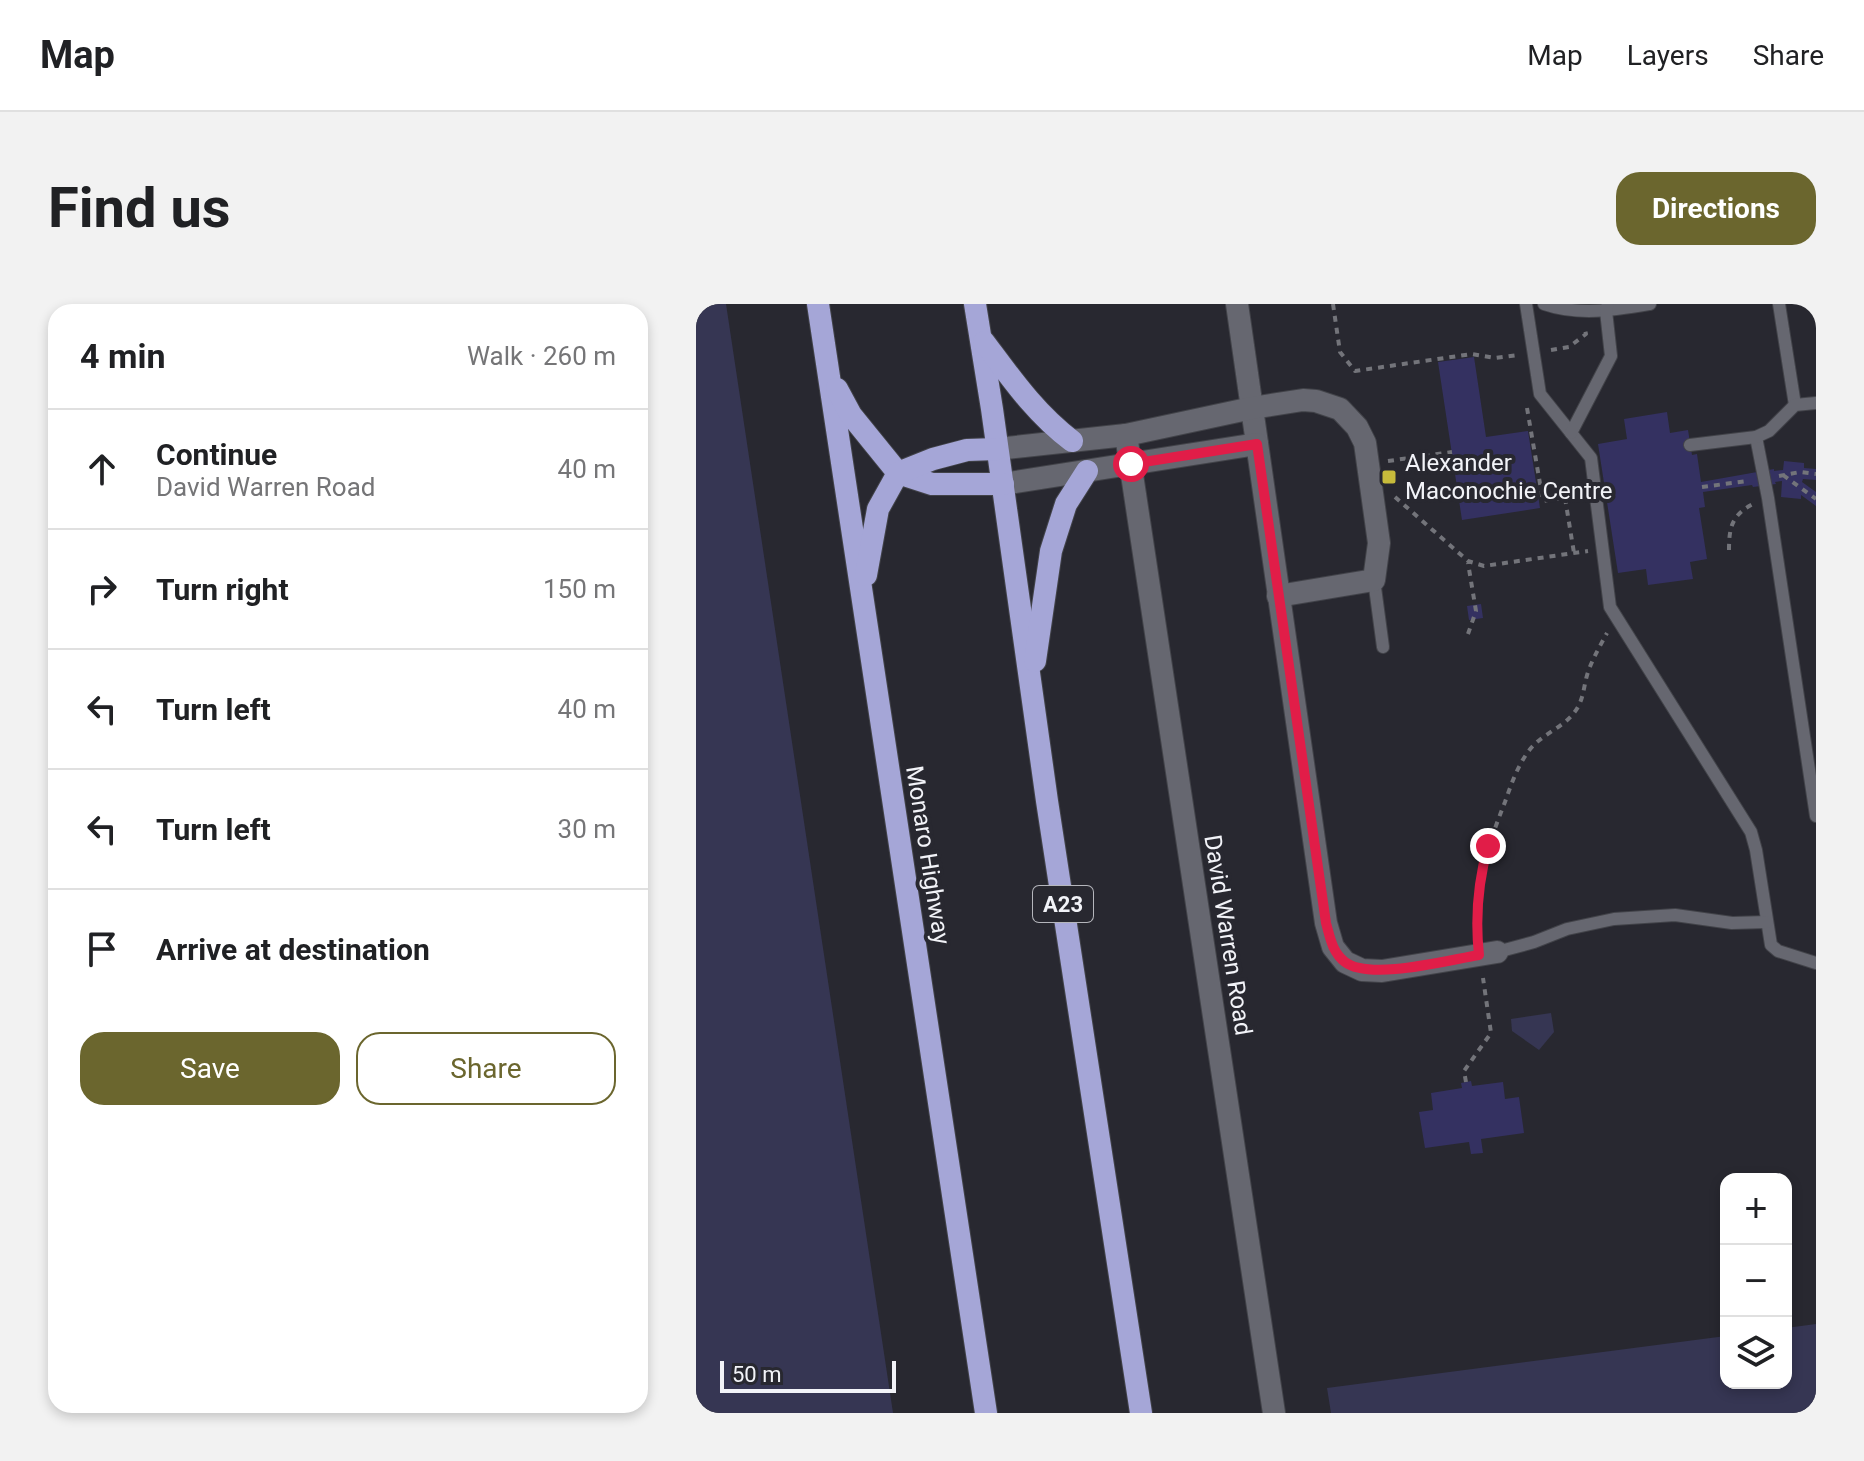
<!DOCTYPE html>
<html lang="en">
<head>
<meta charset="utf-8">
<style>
  :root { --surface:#fff; --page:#f2f2f2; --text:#202124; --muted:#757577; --line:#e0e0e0; --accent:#6b662e }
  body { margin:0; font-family:Roboto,sans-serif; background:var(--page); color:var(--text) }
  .controls { position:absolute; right:24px; bottom:24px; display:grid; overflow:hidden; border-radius:16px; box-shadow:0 4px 12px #0003 }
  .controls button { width:72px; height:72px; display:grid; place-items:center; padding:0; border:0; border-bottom:2px solid var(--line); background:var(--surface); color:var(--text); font:40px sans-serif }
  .scale { position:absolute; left:24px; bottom:20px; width:176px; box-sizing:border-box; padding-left:8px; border:4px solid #f2f3f8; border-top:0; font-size:22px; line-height:28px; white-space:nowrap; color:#f2f3f8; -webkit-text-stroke:6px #282830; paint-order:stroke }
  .stop { position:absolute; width:24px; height:24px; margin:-18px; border:6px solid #e11d48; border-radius:50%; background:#fff }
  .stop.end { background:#e11d48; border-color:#fff; box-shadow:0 2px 8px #0008 }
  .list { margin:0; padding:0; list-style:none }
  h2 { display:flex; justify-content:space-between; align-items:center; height:104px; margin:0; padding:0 32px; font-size:34px }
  h2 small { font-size:26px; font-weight:400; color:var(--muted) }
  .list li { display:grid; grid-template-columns:52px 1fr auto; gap:24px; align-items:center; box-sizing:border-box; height:120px; padding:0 32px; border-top:2px solid var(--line) }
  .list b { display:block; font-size:30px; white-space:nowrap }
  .list p { margin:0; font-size:26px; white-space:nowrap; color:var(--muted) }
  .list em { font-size:26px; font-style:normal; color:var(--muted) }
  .actions { display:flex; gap:16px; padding:24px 32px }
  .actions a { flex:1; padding:18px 0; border:2px solid var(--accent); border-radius:24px; text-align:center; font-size:28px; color:var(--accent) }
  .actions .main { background:var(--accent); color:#fff }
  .icon { flex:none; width:44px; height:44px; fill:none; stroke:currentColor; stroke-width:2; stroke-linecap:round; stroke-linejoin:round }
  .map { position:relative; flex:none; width:1120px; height:1109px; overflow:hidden; border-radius:24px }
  header { display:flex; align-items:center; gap:48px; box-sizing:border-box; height:112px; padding:0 40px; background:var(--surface); border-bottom:2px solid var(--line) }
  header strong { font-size:38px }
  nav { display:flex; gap:44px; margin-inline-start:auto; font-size:28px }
  .intro { display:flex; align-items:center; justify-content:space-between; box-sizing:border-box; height:192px; padding:0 48px }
  h1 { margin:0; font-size:56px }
  .button { padding:20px 36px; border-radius:24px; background:var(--accent); color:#fff; font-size:28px; font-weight:700 }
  main { display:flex; gap:48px; padding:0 48px }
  aside { flex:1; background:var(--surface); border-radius:24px; box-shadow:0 4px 12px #0003 }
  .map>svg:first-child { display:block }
</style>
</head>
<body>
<header>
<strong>Map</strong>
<nav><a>Map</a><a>Layers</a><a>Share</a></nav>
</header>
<div class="intro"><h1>Find us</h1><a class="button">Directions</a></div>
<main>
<aside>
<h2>4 min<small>Walk · 260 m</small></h2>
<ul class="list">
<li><svg class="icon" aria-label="ahead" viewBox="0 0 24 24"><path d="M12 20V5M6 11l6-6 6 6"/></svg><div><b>Continue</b><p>David Warren Road</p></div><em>40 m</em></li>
<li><svg class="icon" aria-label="right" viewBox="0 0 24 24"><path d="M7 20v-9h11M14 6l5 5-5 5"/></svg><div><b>Turn right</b></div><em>150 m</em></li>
<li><svg class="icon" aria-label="left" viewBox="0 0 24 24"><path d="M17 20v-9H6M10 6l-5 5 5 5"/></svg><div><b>Turn left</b></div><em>40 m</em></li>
<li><svg class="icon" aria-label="left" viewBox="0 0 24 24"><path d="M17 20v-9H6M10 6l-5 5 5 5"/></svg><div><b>Turn left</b></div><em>30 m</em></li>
<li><svg class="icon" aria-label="arrive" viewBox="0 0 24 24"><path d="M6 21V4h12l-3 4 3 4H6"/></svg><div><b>Arrive at destination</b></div></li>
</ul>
<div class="actions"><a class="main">Save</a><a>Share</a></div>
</aside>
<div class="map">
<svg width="1120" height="1109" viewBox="0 0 1120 1109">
  <rect width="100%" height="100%" fill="#282830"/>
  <g fill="#363653">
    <polygon points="0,0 30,0 197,1109 0,1109"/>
    <polygon points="855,709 858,728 843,746 816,727 815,715"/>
    <polygon points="1120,1020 1120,1109 635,1109 631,1084 1030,1032 1030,1079 1090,1079 1090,1024"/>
  </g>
  <g fill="#343161">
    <polygon points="778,53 790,133 832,127 844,204 766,216 742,58"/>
    <polygon points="971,108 974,129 992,126 996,151 1001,150 1005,178 1078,165 1078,167 1087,166 1088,157 1108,159 1108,164 1120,165 1120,176 1107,175 1106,178 1120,188 1120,202 1105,191 1105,195 1085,193 1086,177 1079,178 1080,180 1057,183 1056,181 1007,188 1009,203 1003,204 1011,255 994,258 997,275 952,281 950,265 922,269 902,140 931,135 928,115"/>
    <polygon points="785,300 787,314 773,316 771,302"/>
    <polygon points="775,777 776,782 807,778 809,795 823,793 828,829 785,835 787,849 775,850 773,838 729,844 723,808 737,806 735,789 766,784 765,779"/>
  </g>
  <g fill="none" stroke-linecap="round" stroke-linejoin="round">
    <g stroke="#424349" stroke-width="14">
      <g id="service">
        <polyline points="830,0 844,90 895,154 914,303 1055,528 1060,546 1075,641 1082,647 1120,659"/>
        <path d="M848,0C883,12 918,6 954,0"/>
        <polyline points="1083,0 1099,101"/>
        <polyline points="875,129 915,52 910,7 912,0"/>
        <polyline points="1060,133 1072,194 1120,512"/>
        <polyline points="994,141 1060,133 1073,127 1099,101 1120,99"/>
        <polyline points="678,276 687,343"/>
        <polyline points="801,648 838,638 871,625 918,615 979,611 1036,619 1071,618"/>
      </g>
    </g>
    <g stroke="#424349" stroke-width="24">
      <g id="minor">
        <polyline points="541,0 630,619 637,643 649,658 666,666 686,667 801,648"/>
        <polyline points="430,131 578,1109"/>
        <polyline points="301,145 430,131 556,104 607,96 620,97 644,105 661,123 669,139 683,239 678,276 582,292"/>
        <polyline points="307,180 561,140"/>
      </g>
    </g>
    <g stroke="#424349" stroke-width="24">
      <g id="trunk">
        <polyline points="122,0 290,1109"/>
        <polyline points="279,0 296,105 351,497 445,1109"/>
        <path d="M288,38C315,74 339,109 376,137"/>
        <polyline points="141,85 155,111 202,169 236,180 307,180"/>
        <polyline points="170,271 182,205 202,169 237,155 271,146 301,145"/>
        <polyline points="339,357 355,247 370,200 391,167"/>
      </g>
    </g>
    <g stroke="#73747a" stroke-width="4" stroke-dasharray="6 6" stroke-linecap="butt">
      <polyline points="637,0 644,48 659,67 776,50 799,54 822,51"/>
      <polyline points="855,46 873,43 890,30 888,22"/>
      <polyline points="831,104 847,197 883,192"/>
      <polyline points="692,157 756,148"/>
      <polyline points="1087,171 1120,195"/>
      <polyline points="1083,172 1104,168 1120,170"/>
      <polyline points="1006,183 1051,177"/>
      <polyline points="699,193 772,257 788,262 892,247"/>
      <polyline points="869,194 878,249"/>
      <path d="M1033,246C1033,223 1036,211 1057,200"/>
      <polyline points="772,330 780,307 772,259"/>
      <path d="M781,629C776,584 793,539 809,498C815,481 821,463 832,448C845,429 870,424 882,403C888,392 888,380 892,368C897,354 904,342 911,329"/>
      <polyline points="770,778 768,767 795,729 787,674"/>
    </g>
    <use href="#service" stroke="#666770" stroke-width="12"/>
    <use href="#minor" stroke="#666770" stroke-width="22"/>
    <use href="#trunk" stroke="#a5a6d7" stroke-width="22"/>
  </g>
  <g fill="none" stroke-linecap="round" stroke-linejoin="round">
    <path stroke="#e11d48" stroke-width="10" d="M435,160L561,140L630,619C634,633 636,648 649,658C674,677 752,656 783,651C779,614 782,578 792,542"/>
  </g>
  <rect fill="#c7bb3b" stroke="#282830" stroke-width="3" x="685" y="165" width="16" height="16" rx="4"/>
  <g text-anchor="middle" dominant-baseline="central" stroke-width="8" stroke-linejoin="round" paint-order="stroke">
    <rect fill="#282830" stroke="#b5b6bc" stroke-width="2" x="337" y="582" width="60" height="36" rx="6"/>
    <g font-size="22" font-weight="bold" fill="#f2f3f8">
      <text x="367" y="600">A23</text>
    </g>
    <g font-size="24" fill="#f2f3f8" stroke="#282830" text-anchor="start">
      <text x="709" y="159">Alexander<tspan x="709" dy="28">Maconochie Centre</tspan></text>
    </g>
    <g font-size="24" fill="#f2f3f8" stroke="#282830">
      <text transform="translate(232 551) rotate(81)">Monaro Highway</text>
      <text transform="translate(532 631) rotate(81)">David Warren Road</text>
    </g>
  </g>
</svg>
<div class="controls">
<button>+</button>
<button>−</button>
<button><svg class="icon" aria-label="layers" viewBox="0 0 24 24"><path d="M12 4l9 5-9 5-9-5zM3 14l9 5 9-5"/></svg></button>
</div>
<div class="scale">50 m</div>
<div class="stop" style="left:435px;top:160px"></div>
<div class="stop end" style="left:792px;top:542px"></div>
</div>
</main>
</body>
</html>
